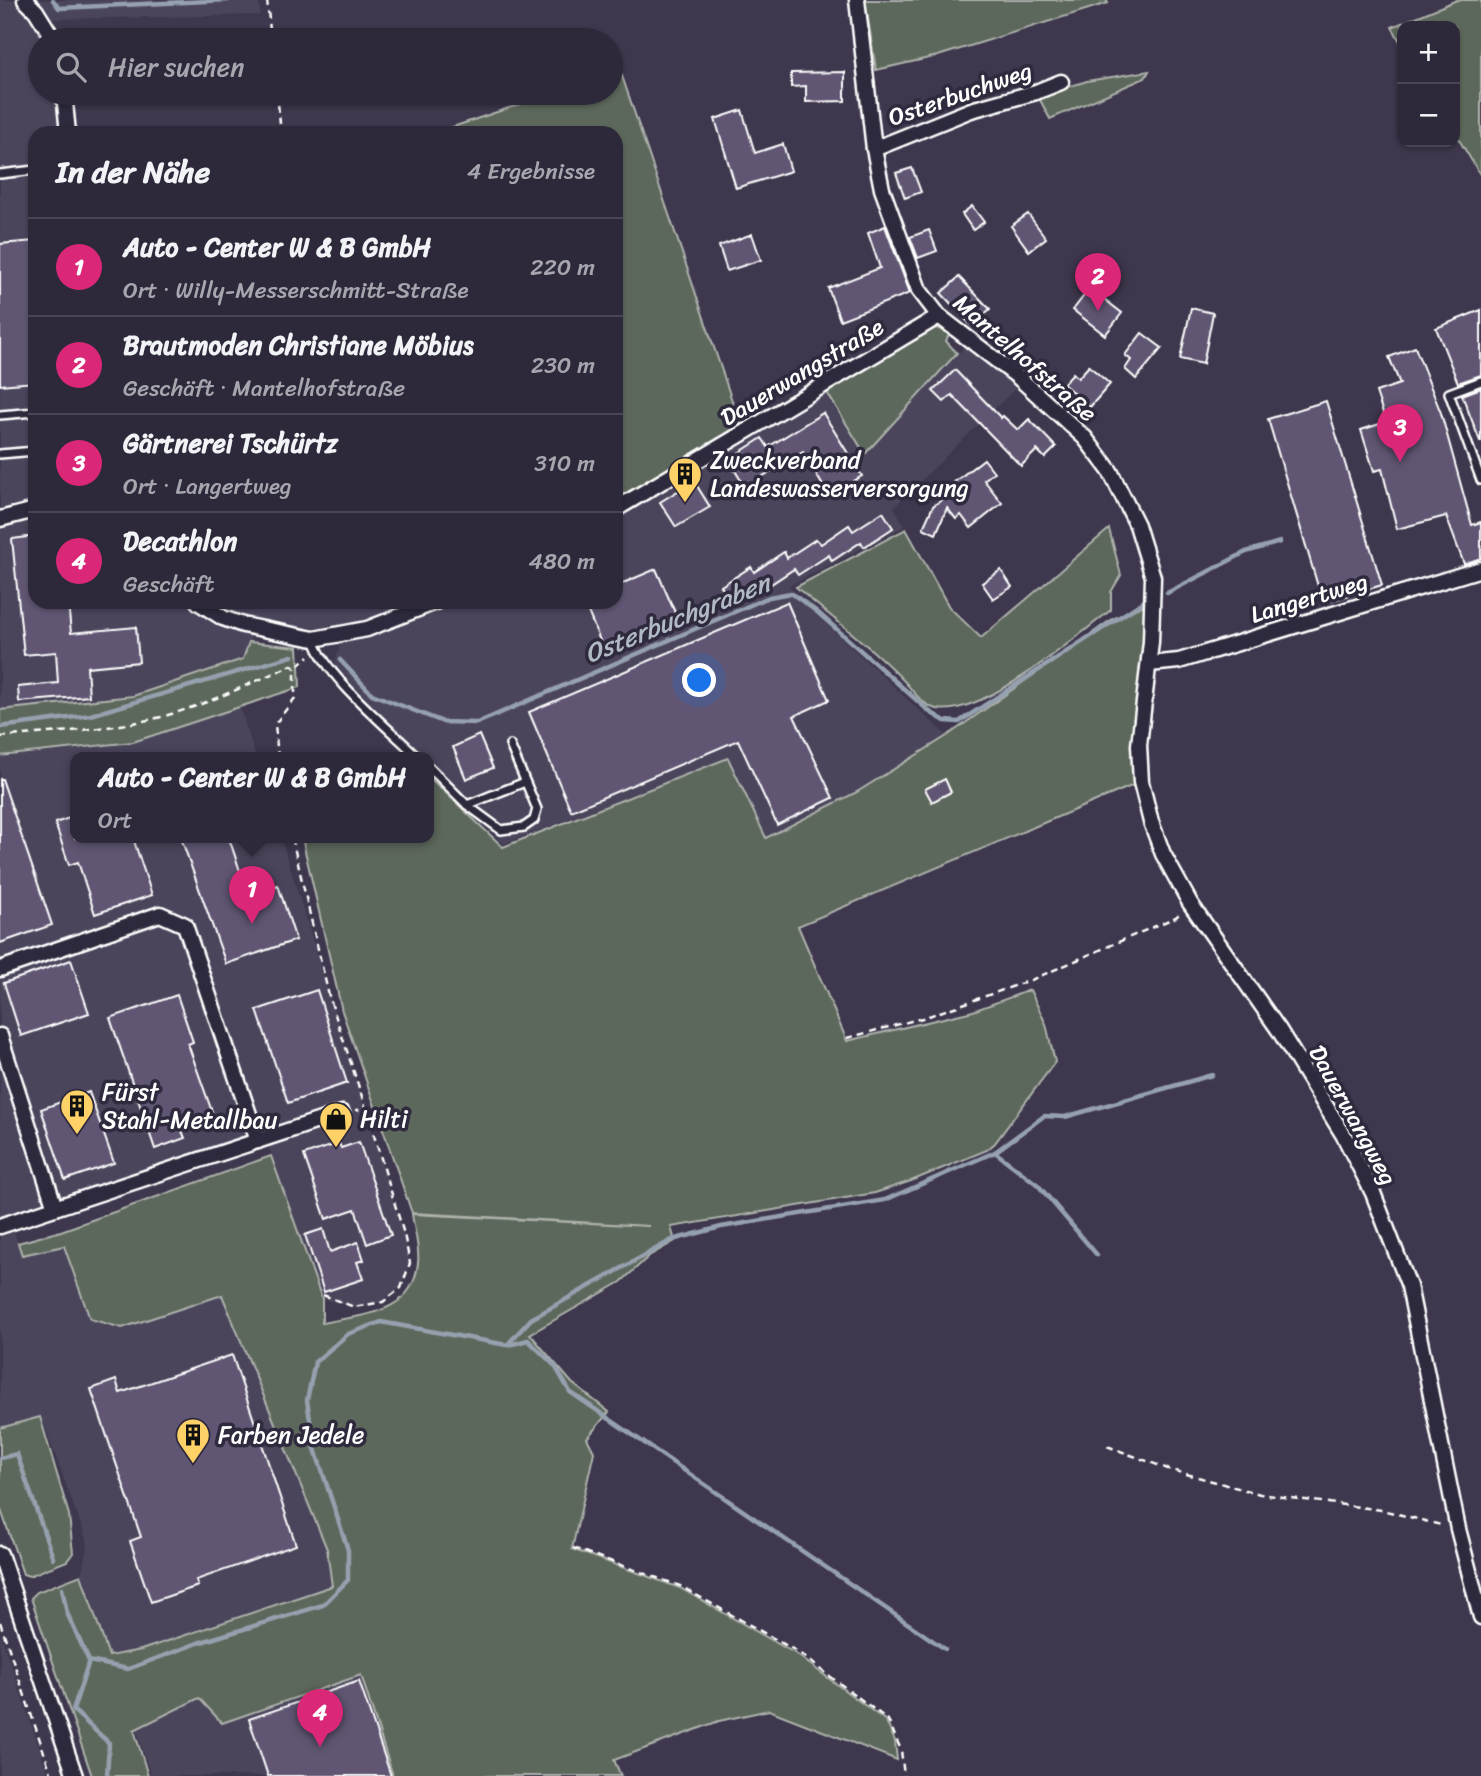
<!DOCTYPE html>
<html lang="de">
<head>
<meta charset="utf-8">
<style>
  :root { --surface:#2e293a; --page:#3a3545; --text:#f1f3f6; --muted:#a7a6af; --line:#494554; --accent:#db2777 }
  body { margin:0; font-family:Sriracha,sans-serif; background:var(--page); color:var(--text) }
  .controls { position:absolute; right:21px; top:21px; display:grid; overflow:hidden; border-radius:14px; box-shadow:0 2px 5px #0004 }
  .controls button { width:63px; height:63px; display:grid; place-items:center; padding:0; border:0; border-bottom:2px solid var(--line); background:var(--surface); color:var(--text); font:35px sans-serif }
  .you { position:absolute; left:700px; top:681px; width:24px; height:24px; margin:-18px; border:5px solid #fff; border-radius:50%; background:#1a73e8; box-shadow:0 0 0 10px #1a73e833 }
  .badge { display:grid; place-items:center; width:46px; height:46px; border-radius:50%; background:var(--accent); color:#fff; font-size:23px; font-weight:700 }
  .pin { position:absolute; translate:-50% -58px; filter:drop-shadow(0 2px 4px #0008) }
  .pin::after { content:''; position:absolute; top:37px; width:24px; height:21px; background:inherit; clip-path:polygon(0 0,100% 0,50% 100%) }
  .popup { position:absolute; left:70px; top:752px; width:364px; height:91px; box-sizing:border-box; display:grid; place-content:center; border-radius:14px; background:var(--surface); filter:drop-shadow(0 2px 5px #0005); font-size:23px; white-space:nowrap; color:var(--muted) }
  .popup b { font-size:26px; color:var(--text) }
  .popup::after { content:''; position:absolute; left:50%; top:100%; margin-left:-14px; border:14px solid transparent; border-top-color:var(--surface) }
  .list { margin:0; padding:0; list-style:none }
  h2 { display:flex; justify-content:space-between; align-items:center; height:91px; margin:0; padding:0 28px; font-size:30px }
  h2 small { font-size:23px; font-weight:400; color:var(--muted) }
  .list li { display:grid; grid-template-columns:46px 1fr auto; gap:21px; align-items:center; box-sizing:border-box; height:98px; padding:0 28px; border-top:2px solid var(--line) }
  .list b { display:block; font-size:26px; white-space:nowrap }
  .list p { margin:0; font-size:23px; white-space:nowrap; color:var(--muted) }
  .list em { font-size:23px; font-style:normal; color:var(--muted) }
  .icon { flex:none; width:38px; height:38px; fill:none; stroke:currentColor; stroke-width:2; stroke-linecap:round; stroke-linejoin:round }
  .map { position:relative; flex:none; width:1481px; height:1776px; overflow:hidden }
  .search { position:absolute; background:var(--surface); box-shadow:0 2px 5px #0004; left:28px; top:28px; width:595px; height:77px; display:flex; align-items:center; gap:18px; box-sizing:border-box; padding:0 24px; border-radius:38px; color:var(--muted); font-size:26px }
  .panel { position:absolute; background:var(--surface); box-shadow:0 2px 5px #0004; left:28px; top:126px; width:595px; height:483px; border-radius:21px }
  .map>svg:first-child { display:block }
</style>
</head>
<body>
<div class="map">
<svg width="1481" height="1776" viewBox="0 0 1481 1776">
  <rect width="100%" height="100%" fill="#3e374d"/>
  <filter id="ink" filterUnits="userSpaceOnUse"><feTurbulence type="fractalNoise" baseFrequency=".0143" numOctaves="2"/><feDisplacementMap in="SourceGraphic" scale="14" xChannelSelector="R" yChannelSelector="G"/><feConvolveMatrix kernelMatrix="1 2 1 2 8 2 1 2 1" color-interpolation-filters="sRGB"/></filter>
  <g filter="url(#ink)">
    <g fill="#4c445b">
      <polygon points="0,0 18,0 34,17 42,40 40,40 40,93 56,93 59,133 35,133 35,602 408,602 409,605 368,619 320,628 255,624 244,659 133,696 0,710"/>
      <polygon points="37,0 259,0 260,15 51,19"/>
      <polygon points="969,342 1020,384 894,507 905,526 789,586 811,610 947,736 857,792 766,839 727,758 504,844 429,771 429,758 415,758 331,677 341,641 450,602 616,602 616,515 824,393 865,454"/>
      <polygon points="240,707 256,758 75,758 75,838 281,838 404,1234 410,1263 401,1288 383,1302 354,1307 322,1299 264,1133 0,1220 0,756 141,739"/>
      <polygon points="14,1232 22,1255 64,1246 123,1328 222,1295 327,1549 332,1586 141,1650 108,1656 81,1575 88,1544 41,1417 0,1428 0,1234"/>
      <polygon points="0,1633 49,1776 0,1776"/>
      <polygon points="361,1675 393,1776 151,1776 136,1729 199,1697 222,1723"/>
    </g>
    <g fill="#5d675b" stroke="#aeb3ad" stroke-width="2">
      <polygon points="865,0 1106,0 1108,3 938,56 876,70"/>
      <polygon points="1457,0 1481,0 1481,176 1455,133 1455,26 1402,26 1402,45 1392,27"/>
      <polygon points="620,70 743,433 616,509 616,133 435,133 553,93 611,93 611,73"/>
      <polygon points="1149,71 1145,78 1050,119 1038,96 1087,81"/>
      <polygon points="937,328 949,334 946,341 957,353 865,454 826,391 922,330"/>
      <path d="M906,529L949,607L981,638L1109,529L1121,575L1111,592V610C1074,638 983,717 937,709C924,707 913,691 905,682C872,647 832,618 796,587Z"/>
      <path d="M1153,601L1141,782L798,926L847,1041L973,1011L1030,990L1046,1024L1055,1062L995,1143L987,1150L911,1181L875,1193L671,1227L675,1241L649,1256L621,1282L530,1334L572,1383L609,1412L587,1438L594,1452L572,1549L680,1588L796,1654L886,1721L895,1741L897,1760L769,1710L719,1721L614,1760L621,1776H393L361,1675L222,1723L199,1698L134,1730L148,1776H92L31,1598L37,1592L81,1575L109,1656L141,1650L332,1586L327,1549L222,1295L122,1328L90,1319L64,1246L22,1255L18,1243L61,1231L271,1156L322,1299V1323C363,1314 413,1315 418,1263C420,1248 414,1229 412,1214L649,1226L412,1213L342,1011L302,838H429V777L503,847L728,758L766,838L857,792L947,736L1112,619Z"/>
      <polygon points="249,642 298,647 300,687 133,742 0,756 0,710 133,696 243,659"/>
      <polygon points="40,1417 69,1515 73,1553 67,1561 29,1576 23,1574 0,1507 0,1428"/>
    </g>
    <g fill="none" stroke-linecap="round" stroke-linejoin="round">
      <g stroke="#96a1b0" stroke-width="4.5">
        <polyline points="53,0 59,8 228,0"/>
        <polyline points="1167,593 1246,552 1280,542"/>
        <polyline points="340,660 372,694 443,722 477,723 769,597 791,593 816,611 930,712 945,721 959,722 1143,602"/>
        <polyline points="0,727 91,715 292,656"/>
        <polyline points="995,1152 1038,1185 1097,1255"/>
        <polyline points="509,1345 528,1340 555,1366 570,1392 945,1649"/>
        <polyline points="0,1458 17,1454 53,1558"/>
        <polyline points="62,1588 67,1613 89,1661 73,1710 109,1743 107,1776"/>
        <polyline points="89,1661 128,1669 198,1643 323,1605 348,1580 348,1550 314,1446 307,1400 315,1362 348,1334 381,1322 507,1345 531,1319 672,1240 721,1227 885,1200 995,1152 1044,1116 1065,1117 1212,1075"/>
      </g>
    </g>
    <g fill="#615673" stroke="#fff" stroke-width="2">
      <polygon points="845,72 845,101 806,102 806,86 791,87 791,73"/>
      <polygon points="742,110 755,153 783,144 791,171 736,188 715,119"/>
      <polygon points="912,168 921,192 905,198 896,173"/>
      <polygon points="972,206 984,222 973,230 962,214"/>
      <polygon points="1028,214 1046,238 1029,251 1011,226"/>
      <polygon points="885,226 910,293 840,320 828,288 880,268 868,233"/>
      <polygon points="929,230 937,251 918,258 910,237"/>
      <polygon points="752,234 761,260 727,271 719,246"/>
      <polygon points="35,241 35,382 0,385 0,244"/>
      <polygon points="959,277 990,309 972,326 941,293"/>
      <polygon points="1090,288 1122,313 1105,335 1073,310"/>
      <polygon points="1191,308 1213,313 1203,364 1180,359"/>
      <polygon points="1481,310 1481,375 1458,383 1436,328"/>
      <polygon points="1142,333 1162,348 1136,379 1125,369 1131,360 1125,355"/>
      <polygon points="1415,347 1441,413 1472,525 1481,522 1481,558 1464,564 1446,516 1397,529 1382,469 1374,471 1361,430 1386,422 1376,392 1400,384 1389,357"/>
      <polygon points="1089,366 1110,384 1090,407 1063,384 1073,373 1078,378"/>
      <polygon points="955,370 1001,418 1003,416 1018,430 1029,419 1056,447 1045,458 1037,450 1021,466 952,395 944,402 933,391"/>
      <polygon points="1481,388 1481,441 1480,441 1462,395"/>
      <polygon points="1326,401 1382,585 1323,603 1268,419"/>
      <polygon points="823,413 862,476 829,496 803,452 745,487 734,469 743,464 737,454 762,438 768,447"/>
      <polygon points="984,459 994,472 984,480 1002,503 971,528 961,515 956,519 947,508 936,534 923,528 933,506 957,489 953,483"/>
      <polygon points="694,481 710,507 676,527 660,502"/>
      <polygon points="883,512 893,528 864,547 861,542 832,561 829,555 798,575 794,569 765,588 762,583 732,603 721,586 751,567 754,572 784,552 787,558 816,539 821,544 849,525 853,531"/>
      <polygon points="35,536 35,602 68,602 71,633 136,627 139,662 87,667 89,696 19,702 18,687 58,683 56,652 24,655 12,539"/>
      <polygon points="656,569 677,617 603,648 584,602 616,602 616,586"/>
      <polygon points="1001,570 1012,587 993,599 982,583"/>
      <polygon points="787,602 829,700 794,716 833,798 777,825 738,740 571,811 529,712"/>
      <polygon points="479,735 493,768 466,779 453,747"/>
      <polygon points="0,779 2,779 52,925 0,943"/>
      <polygon points="945,779 951,792 932,802 925,789"/>
      <polygon points="75,816 75,838 133,838 152,895 95,914 78,862 69,865 55,823"/>
      <polygon points="181,838 229,838 248,895 278,885 296,940 226,964"/>
      <polygon points="71,960 89,1013 21,1036 4,983"/>
      <polygon points="317,990 347,1083 288,1103 257,1010"/>
      <polygon points="177,995 193,1042 188,1044 215,1120 182,1131 185,1138 155,1149 110,1018"/>
      <polygon points="89,1092 114,1163 65,1180 41,1109"/>
      <polygon points="359,1142 391,1235 367,1244 355,1209 326,1219 304,1155 339,1143 341,1148"/>
      <polygon points="323,1229 330,1252 358,1242 364,1260 357,1262 363,1279 324,1292 305,1235"/>
      <polygon points="232,1355 296,1545 196,1580 198,1586 151,1602 130,1541 141,1537 91,1389 116,1380 120,1393"/>
      <polygon points="359,1681 391,1776 268,1776 249,1719"/>
    </g>
    <g fill="none" stroke-linecap="round" stroke-linejoin="round">
      <g stroke="#fff" stroke-width="12">
        <g id="service">
          <polyline points="0,174 35,170"/>
          <polyline points="1481,381 1449,393 1481,480"/>
          <polyline points="0,415 35,412"/>
          <polyline points="0,454 35,451"/>
          <path d="M314,639C324,676 390,729 419,758"/>
          <polyline points="429,767 467,805 501,830 524,827 534,820 537,809 510,745"/>
          <polyline points="467,805 525,782"/>
        </g>
      </g>
      <g stroke="#fff" stroke-width="19">
        <g id="minor">
          <polyline points="25,0 36,11 54,40"/>
          <polyline points="857,0 874,149 882,189 919,290 939,316 1018,377 1085,438 1110,471 1137,525 1153,577 1151,642 1139,745 1141,782 1151,822 1163,854 1190,903 1279,1030 1344,1136 1373,1193 1409,1286 1458,1529 1481,1617"/>
          <polyline points="64,93 68,133"/>
          <polyline points="874,149 971,110 1036,92 1061,82"/>
          <polyline points="616,509 939,316"/>
          <polyline points="0,519 35,510"/>
          <polyline points="198,602 223,618 243,625 314,639 367,629 436,602"/>
          <polyline points="1149,664 1179,661 1481,569"/>
          <polyline points="0,969 160,914 185,925 258,1141"/>
          <polyline points="0,1036 55,1208"/>
          <polyline points="0,1226 342,1113"/>
          <polyline points="0,1554 75,1776"/>
        </g>
      </g>
      <g stroke="#fff" stroke-width="2.5" stroke-dasharray="7 5" stroke-linecap="butt">
        <polyline points="267,0 271,40"/>
        <polyline points="277,93 281,133"/>
        <path d="M0,737C54,732 109,730 161,717C206,705 249,684 292,665L295,668L309,656"/>
        <polyline points="278,758 275,724 295,698 295,668"/>
        <polyline points="292,838 329,996 366,1109 356,1110"/>
        <polyline points="847,1038 926,1017 1031,980 1176,917 1180,913"/>
        <polyline points="323,1295 354,1307 383,1302 401,1288 410,1263 404,1234 366,1109"/>
        <polyline points="1107,1446 1168,1469 1260,1494 1382,1510 1441,1525"/>
        <polyline points="573,1548 680,1586 798,1652 888,1720 901,1750 904,1776"/>
        <polyline points="0,1622 52,1776"/>
      </g>
      <use href="#service" stroke="#2f2a3d" stroke-width="7"/>
      <use href="#minor" stroke="#2f2a3d" stroke-width="14"/>
    </g>
  </g>
  <defs>
    <g id="building-pin" transform="scale(1.75)"><path d="M0 17L-7.5 6A9.5 9.5 0 1 1 7.5 6Z" fill="#ffd166" stroke="#2f2a3d"/><path d="M-4-6H4V6H1V3H-1V6H-4ZM-2.5-4.3h1.7v1.8h-1.7ZM.8-4.3h1.7v1.8H.8ZM-2.5-1h1.7V.8h-1.7ZM.8-1h1.7V.8H.8Z" fill="#111"/></g>
    <g id="shop-pin" transform="scale(1.75)"><path d="M0 17L-7.5 6A9.5 9.5 0 1 1 7.5 6Z" fill="#ffd166" stroke="#2f2a3d"/><path d="M-5-2.5h2.3a2.7 3.5 0 0 1 5.4 0H5L5.5 6h-11ZM-1.5-2.5h3a1.5 2.3 0 0 0-3 0Z" fill="#111"/></g>
  </defs>
  <g fill-rule="evenodd">
    <use href="#building-pin" x="685" y="474"/>
    <use href="#building-pin" x="77" y="1106"/>
    <use href="#shop-pin" x="336" y="1119"/>
    <use href="#building-pin" x="193" y="1435"/>
  </g>
  <g text-anchor="middle" dominant-baseline="central" stroke-width="7" stroke-linejoin="round" paint-order="stroke">
    <g font-size="24" fill="#fff" stroke="#2f2a3d">
      <text transform="translate(960 94) rotate(-19)">Osterbuchweg</text>
      <text transform="translate(1025 358) rotate(41)">Mantelhofstraße</text>
      <text transform="translate(802 372) rotate(-31)">Dauerwangstraße</text>
      <text transform="translate(1309 598) rotate(-17)">Langertweg</text>
      <text transform="translate(1353 1115) rotate(61)">Dauerwangweg</text>
    </g>
    <g font-size="24" fill="#fff" stroke="#2f2a3d" text-anchor="start">
      <text x="710" y="460">Zweckverband<tspan x="710" dy="28">Landeswasserversorgung</tspan></text>
      <text x="102" y="1092">Fürst<tspan x="102" dy="28">Stahl-Metallbau</tspan></text>
      <text x="360" y="1119">Hilti</text>
      <text x="218" y="1435">Farben Jedele</text>
    </g>
    <g font-size="26" font-style="italic" fill="#b0b9c4" stroke="#2f2a3d">
      <text transform="translate(677 618) rotate(-22)">Osterbuchgraben</text>
    </g>
  </g>
</svg>
<div class="controls">
<button>+</button>
<button>−</button>
</div>
<div class="you"></div>
<div class="pin badge" style="left:252px;top:924px">1</div>
<div class="popup"><b>Auto - Center W &amp; B GmbH</b>Ort</div>
<div class="pin badge" style="left:1098px;top:311px">2</div>
<div class="pin badge" style="left:1400px;top:462px">3</div>
<div class="pin badge" style="left:320px;top:1747px">4</div>
<div class="search"><svg class="icon" aria-label="search" viewBox="0 0 24 24"><circle cx="10" cy="10" r="6"/><path d="M15 15l6 6"/></svg>Hier suchen</div>
<section class="panel">
<h2>In der Nähe<small>4 Ergebnisse</small></h2>
<ul class="list">
<li><span class="badge">1</span><div><b>Auto - Center W &amp; B GmbH</b><p>Ort · Willy-Messerschmitt-Straße</p></div><em>220 m</em></li>
<li><span class="badge">2</span><div><b>Brautmoden Christiane Möbius</b><p>Geschäft · Mantelhofstraße</p></div><em>230 m</em></li>
<li><span class="badge">3</span><div><b>Gärtnerei Tschürtz</b><p>Ort · Langertweg</p></div><em>310 m</em></li>
<li><span class="badge">4</span><div><b>Decathlon</b><p>Geschäft</p></div><em>480 m</em></li>
</ul>
</section>
</div>
</body>
</html>
